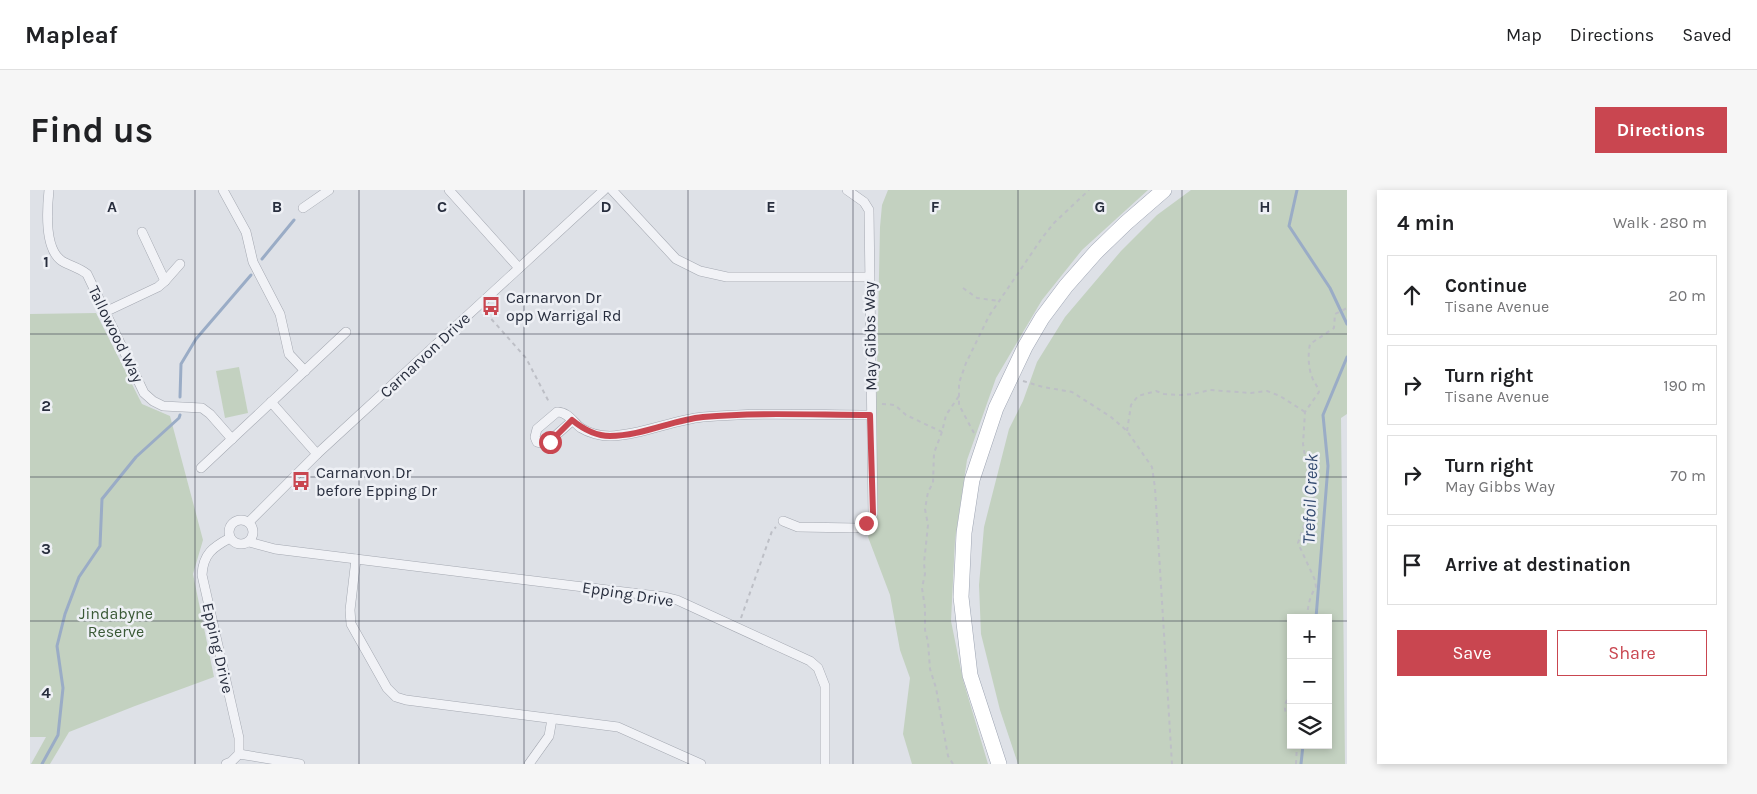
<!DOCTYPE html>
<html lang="en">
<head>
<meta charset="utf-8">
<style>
  :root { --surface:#fff; --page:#f6f6f6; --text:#202124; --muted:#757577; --line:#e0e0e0; --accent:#c94650 }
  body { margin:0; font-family:Karla,sans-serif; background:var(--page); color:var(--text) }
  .controls { position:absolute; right:15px; bottom:15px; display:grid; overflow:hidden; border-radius:0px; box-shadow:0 2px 8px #0003 }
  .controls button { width:45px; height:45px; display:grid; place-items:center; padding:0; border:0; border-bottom:1px solid var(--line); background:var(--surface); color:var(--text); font:25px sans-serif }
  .stop { position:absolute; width:15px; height:15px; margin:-11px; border:4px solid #c94650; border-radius:50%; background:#fff }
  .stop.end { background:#c94650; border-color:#fff; box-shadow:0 1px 5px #0008 }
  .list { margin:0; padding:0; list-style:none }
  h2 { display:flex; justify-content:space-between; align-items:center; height:65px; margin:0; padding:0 20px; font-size:21px }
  h2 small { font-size:16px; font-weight:400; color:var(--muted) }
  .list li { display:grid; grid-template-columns:32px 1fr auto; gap:15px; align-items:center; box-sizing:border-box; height:80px; margin:0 10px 10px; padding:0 10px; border:1px solid var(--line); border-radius:0px }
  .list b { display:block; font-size:19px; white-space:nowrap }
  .list p { margin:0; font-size:16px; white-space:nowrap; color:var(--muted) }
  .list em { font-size:16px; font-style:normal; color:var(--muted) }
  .actions { display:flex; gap:10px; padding:15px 20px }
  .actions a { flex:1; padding:11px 0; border:1px solid var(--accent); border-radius:0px; text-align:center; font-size:18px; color:var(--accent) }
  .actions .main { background:var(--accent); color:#fff }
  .icon { flex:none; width:28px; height:28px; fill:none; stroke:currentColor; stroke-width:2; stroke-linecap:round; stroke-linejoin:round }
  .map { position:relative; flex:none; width:1317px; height:574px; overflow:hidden; border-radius:0px }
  header { display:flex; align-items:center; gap:30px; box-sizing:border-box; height:70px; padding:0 25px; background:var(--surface); border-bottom:1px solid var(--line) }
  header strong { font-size:24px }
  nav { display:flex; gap:28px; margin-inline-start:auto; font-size:18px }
  .intro { display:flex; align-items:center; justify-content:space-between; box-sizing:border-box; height:120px; padding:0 30px }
  h1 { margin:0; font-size:35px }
  .button { padding:12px 22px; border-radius:0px; background:var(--accent); color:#fff; font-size:18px; font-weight:700 }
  main { display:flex; gap:30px; padding:0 30px }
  aside { flex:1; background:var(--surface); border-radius:0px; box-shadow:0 2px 8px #0003 }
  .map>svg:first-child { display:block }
</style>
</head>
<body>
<header>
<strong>Mapleaf</strong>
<nav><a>Map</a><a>Directions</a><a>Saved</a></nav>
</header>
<div class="intro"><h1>Find us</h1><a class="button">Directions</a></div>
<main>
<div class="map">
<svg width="1317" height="574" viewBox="0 0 1317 574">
  <rect width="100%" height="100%" fill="#dee1e7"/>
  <g fill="#c3d1c0" fill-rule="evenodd">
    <polygon points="858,0 1118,0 1052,60 1012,110 966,188 937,270 925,350 921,431 933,490 958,574 882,574 873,544 880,488 870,460 860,405 838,347 847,322 846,228 850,37 852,15"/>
    <path d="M1161,0H1317V224L1311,228L1315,574H988L970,520L951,444L949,395L954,337L979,239L993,211L1007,172L1035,127L1091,61L1127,25ZM1261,428H1298V555H1261Z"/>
    <polygon points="66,123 112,214 140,226 173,350 163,384 184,487 105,516 39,542 20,574 1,574 16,547 0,547 0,124"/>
    <polygon points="209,177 218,223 195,228 186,181"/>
  </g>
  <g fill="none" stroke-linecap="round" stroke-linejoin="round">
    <g stroke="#9aacc6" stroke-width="3">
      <polyline points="1267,0 1259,36 1300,98 1317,134"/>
      <polyline points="232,69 264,30"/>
      <polyline points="150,207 151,174 166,149 221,85"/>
      <polyline points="1286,428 1298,276 1293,225 1317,167"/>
      <polyline points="12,574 28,545 33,498 27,456 35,424 49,387 70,356 72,309 106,267 149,228 150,225"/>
      <polyline points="1271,574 1273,555"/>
    </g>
    <g stroke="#a4a8b1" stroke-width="10">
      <g id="minor">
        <path d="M19,0C17,19 14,59 32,71C40,76 48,77 57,84L114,203L123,211L133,216L172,218L180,224L202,249"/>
        <polyline points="193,0 216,42 223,72 250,124 259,164 275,181"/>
        <polyline points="419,0 489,78"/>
        <polyline points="582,0 646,69 670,81 697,87 839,87"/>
        <polyline points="273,18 299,0"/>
        <polyline points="112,42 135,91"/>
        <polyline points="75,122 128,97 135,91 150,74"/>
        <polyline points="241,212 287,264"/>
        <path d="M542,231L516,254L507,252L505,247L507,239L527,222C537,221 544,233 551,238C559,243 571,246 580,246C612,245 642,230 673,227C729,222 785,225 840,225"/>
        <polyline points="171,278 316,142"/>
        <circle cx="211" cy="342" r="12"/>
        <polyline points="753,331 768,337 826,338 836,333 843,324 839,20 834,12 817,0"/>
        <polyline points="219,332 287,264 574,0"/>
        <polyline points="219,352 245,359 635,407 647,410 780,471 788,478 795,496 795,574"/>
        <polyline points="326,369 320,420 321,434 357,498 366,507 376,510 588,537 671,574"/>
        <polyline points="209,564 270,574"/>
        <path d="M196,574L201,572L209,564V548L172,385C173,364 183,357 200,348"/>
        <polyline points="499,574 519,546 522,529"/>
      </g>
    </g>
    <g stroke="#9ea5b3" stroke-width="16">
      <polyline id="primary" points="969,574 940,485 931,407 934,343 942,290 966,218 995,157 1012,128 1036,96 1066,62 1096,33 1134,0"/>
    </g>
    <g stroke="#bdbfc6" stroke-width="2" stroke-dasharray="4 4" stroke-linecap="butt">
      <polyline points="933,98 947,108 970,111"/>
      <polyline points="456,123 496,168 520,214"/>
      <polyline points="993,191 1013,197 1042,202 1081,227 1097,241 1122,277 1125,298 1142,574"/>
      <polyline points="852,214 865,215 876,225 912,242"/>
      <polyline points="1097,241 1101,215 1108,206 1126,201 1134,204 1151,205 1163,204 1180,200 1221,203 1237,201 1250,206 1275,222"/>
      <polyline points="944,243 929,215 929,193 936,173 959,126 1012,48 1024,33 1059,0"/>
      <polyline points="711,428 742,341 746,337"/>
      <path d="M1277,428C1278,417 1279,407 1286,397L1285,390L1268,353L1287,298V285L1275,266L1273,254L1275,222L1289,202C1288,196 1284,193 1282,187C1278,177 1278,163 1280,154L1304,138L1305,124L1317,118"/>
      <path d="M1261,503C1255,513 1251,520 1261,529"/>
      <polyline points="923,574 918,566 906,498 900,479 898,452 895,440 895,418 892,398 895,384 894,373 898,335 895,319 898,302 903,293 904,263 912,242 916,225 929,206"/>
      <polyline points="1266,574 1267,555"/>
    </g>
    <use href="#minor" stroke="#f1f2f6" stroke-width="9"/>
    <use href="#primary" stroke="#fff" stroke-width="15"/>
  </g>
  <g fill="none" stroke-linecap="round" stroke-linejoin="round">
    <path stroke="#c94650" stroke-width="6" d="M520,252L542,230C553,239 565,246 580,246C612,246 642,230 673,227C728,222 785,225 840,225L843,324L836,333"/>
  </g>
  <path fill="none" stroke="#282e3e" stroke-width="1" stroke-opacity="0.55" d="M165,0V574M329,0V574M494,0V574M658,0V574M823,0V574M988,0V574M1152,0V574M0,144H1317M0,287H1317M0,431H1261M1298,431H1317"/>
  <defs>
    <g id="bus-bare" transform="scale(1.5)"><path d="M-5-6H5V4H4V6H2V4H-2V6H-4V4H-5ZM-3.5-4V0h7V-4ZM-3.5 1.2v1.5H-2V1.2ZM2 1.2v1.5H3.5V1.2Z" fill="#c94650" stroke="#eef0f5" stroke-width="2.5" paint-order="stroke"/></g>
  </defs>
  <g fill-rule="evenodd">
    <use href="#bus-bare" x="461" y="116"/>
    <use href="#bus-bare" x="271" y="291"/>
  </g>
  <g text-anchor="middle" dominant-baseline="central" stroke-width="5" stroke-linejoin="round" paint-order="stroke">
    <g font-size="16" fill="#282e3e" stroke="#eef0f5" text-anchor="start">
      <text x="476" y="107">Carnarvon Dr<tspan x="476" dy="18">opp Warrigal Rd</tspan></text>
      <text x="286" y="282">Carnarvon Dr<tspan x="286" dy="18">before Epping Dr</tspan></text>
    </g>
    <g font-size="16" fill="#282e3e" stroke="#eef0f5">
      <text transform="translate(86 144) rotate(64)">Tallowood Way</text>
      <text transform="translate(840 146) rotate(-91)">May Gibbs Way</text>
      <text transform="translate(395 165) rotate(-43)">Carnarvon Drive</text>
      <text transform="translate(598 404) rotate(9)">Epping Drive</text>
      <text transform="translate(188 458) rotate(77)">Epping Drive</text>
    </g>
    <g font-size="16" fill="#3a5936" stroke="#eef0f5">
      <text x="86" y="423">Jindabyne<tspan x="86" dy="18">Reserve</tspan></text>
    </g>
    <g font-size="18" font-style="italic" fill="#334a70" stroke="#eef0f5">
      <text transform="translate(1280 309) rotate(-88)">Trefoil Creek</text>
    </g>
  </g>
  <g font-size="16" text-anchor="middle" font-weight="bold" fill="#282e3e" stroke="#eef0f5" stroke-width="5" stroke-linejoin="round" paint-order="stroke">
    <text x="82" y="22">A</text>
    <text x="247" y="22">B</text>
    <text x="412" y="22">C</text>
    <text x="576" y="22">D</text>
    <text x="741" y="22">E</text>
    <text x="905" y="22">F</text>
    <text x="1070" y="22">G</text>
    <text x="1235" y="22">H</text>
    <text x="16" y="77">1</text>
    <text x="16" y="221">2</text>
    <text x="16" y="364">3</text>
    <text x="16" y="508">4</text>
  </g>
</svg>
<div class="controls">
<button>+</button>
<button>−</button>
<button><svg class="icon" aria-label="layers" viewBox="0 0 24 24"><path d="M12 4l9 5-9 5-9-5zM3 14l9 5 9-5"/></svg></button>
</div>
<div class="stop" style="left:520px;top:252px"></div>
<div class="stop end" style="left:836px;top:333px"></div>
</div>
<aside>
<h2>4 min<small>Walk · 280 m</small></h2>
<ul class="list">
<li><svg class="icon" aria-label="ahead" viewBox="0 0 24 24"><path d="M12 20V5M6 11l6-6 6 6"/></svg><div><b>Continue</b><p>Tisane Avenue</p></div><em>20 m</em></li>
<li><svg class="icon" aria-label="right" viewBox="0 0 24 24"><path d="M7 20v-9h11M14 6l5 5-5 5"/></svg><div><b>Turn right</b><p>Tisane Avenue</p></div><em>190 m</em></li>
<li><svg class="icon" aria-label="right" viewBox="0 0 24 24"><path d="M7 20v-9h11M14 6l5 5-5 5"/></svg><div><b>Turn right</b><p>May Gibbs Way</p></div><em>70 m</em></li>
<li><svg class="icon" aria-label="arrive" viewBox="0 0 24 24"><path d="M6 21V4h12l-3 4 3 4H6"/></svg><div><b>Arrive at destination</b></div></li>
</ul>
<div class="actions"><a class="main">Save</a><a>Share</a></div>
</aside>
</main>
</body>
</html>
